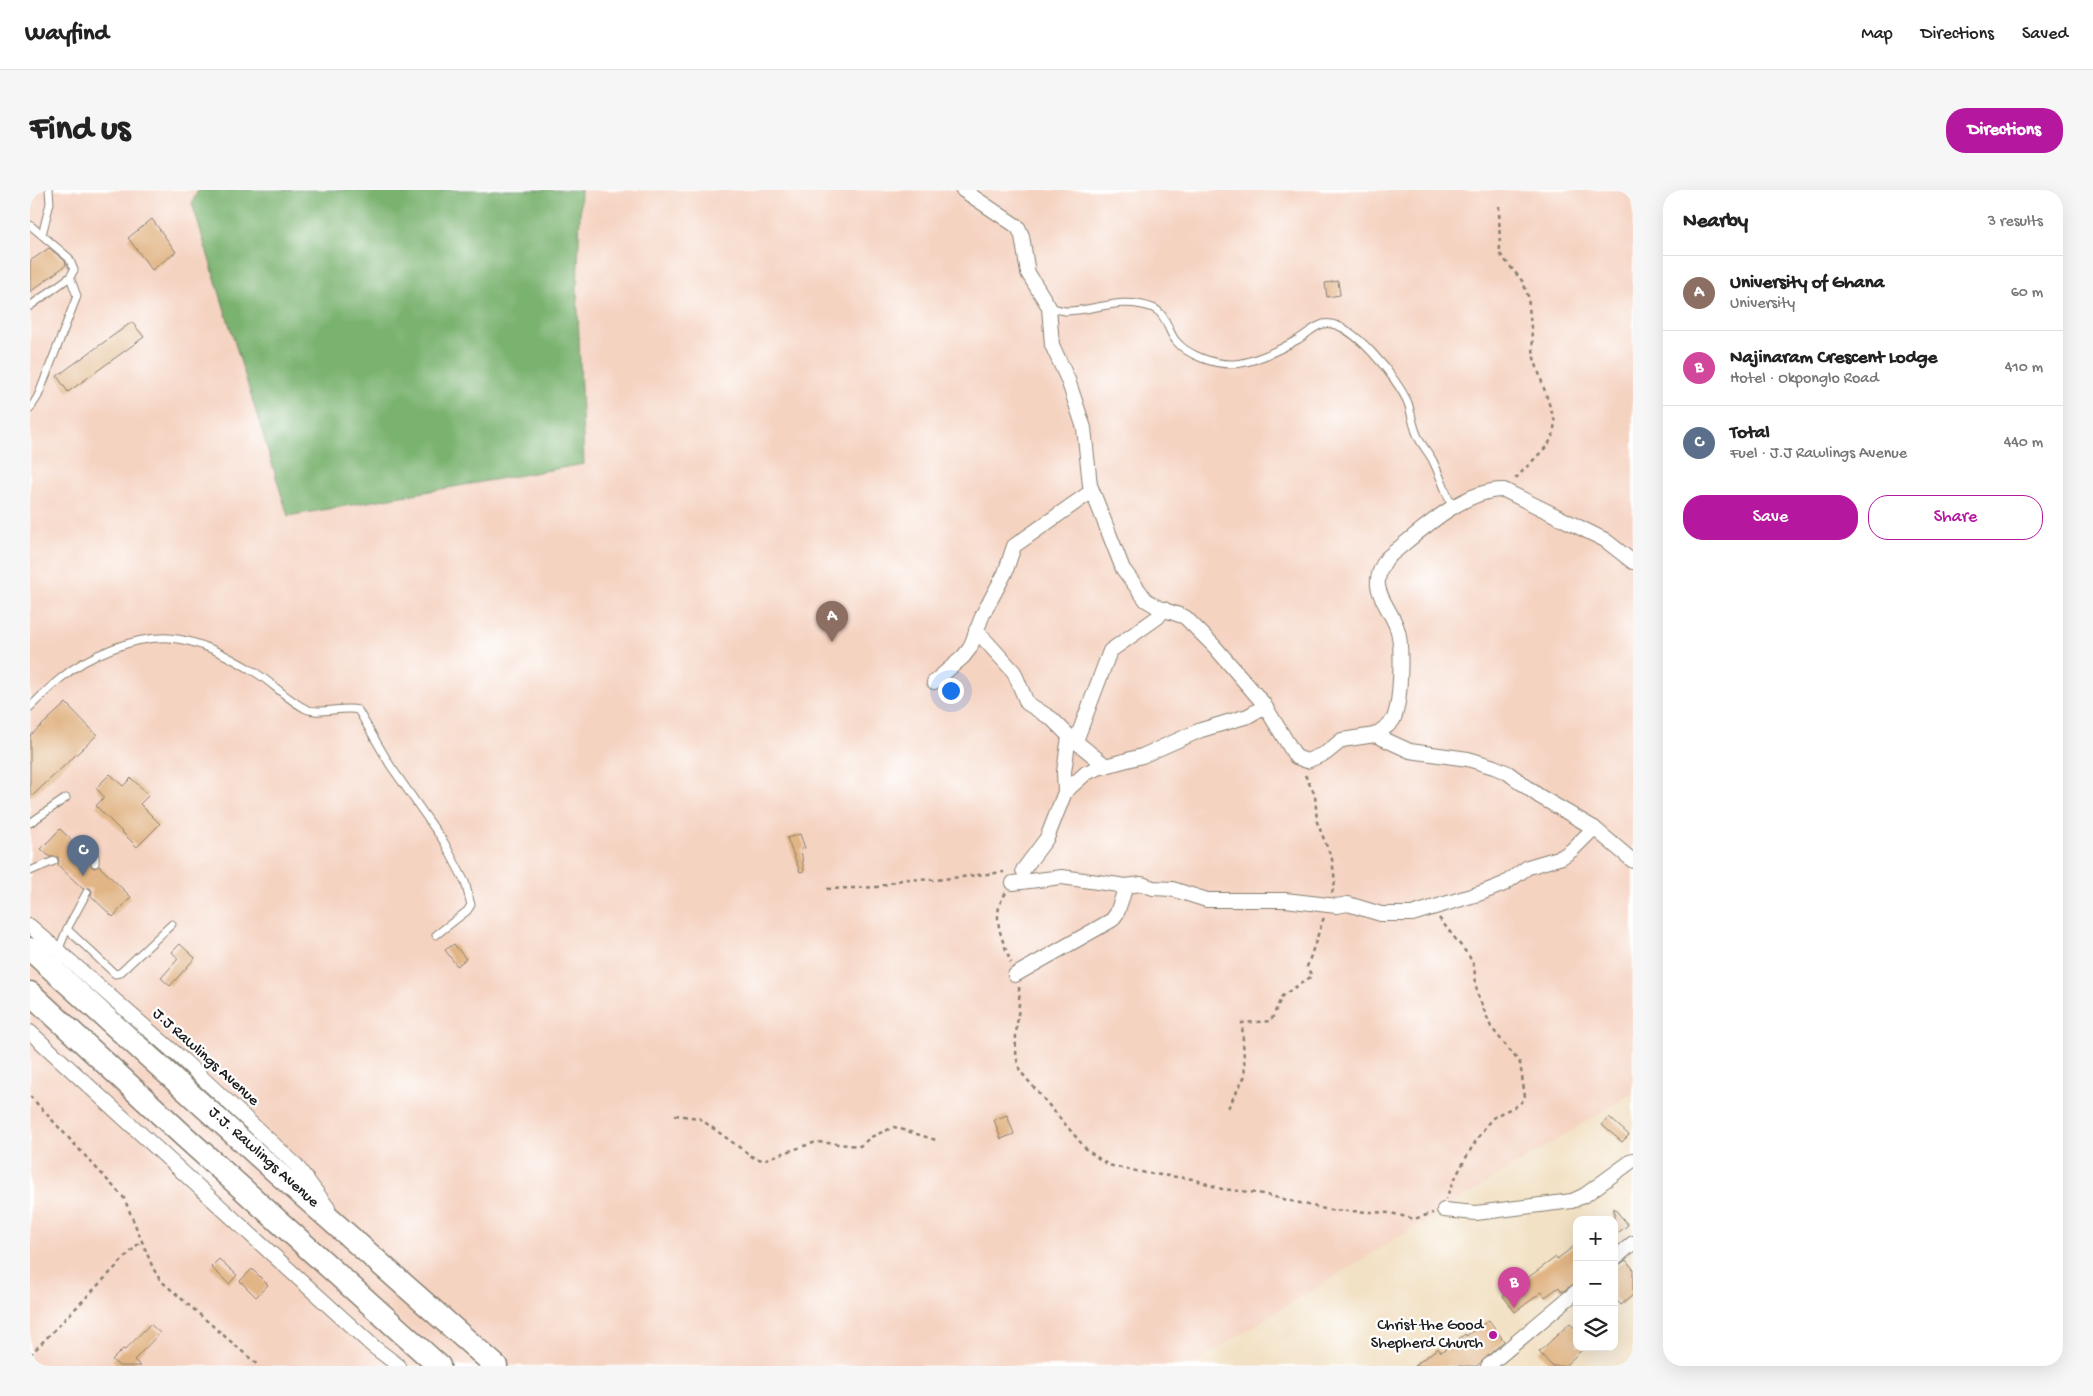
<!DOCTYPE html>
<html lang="en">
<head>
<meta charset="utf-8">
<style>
  :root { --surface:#fff; --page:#f6f6f6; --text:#222; --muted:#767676; --line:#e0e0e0; --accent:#b5179e }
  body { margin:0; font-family:"Gochi Hand",sans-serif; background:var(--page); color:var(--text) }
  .controls { position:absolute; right:15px; bottom:15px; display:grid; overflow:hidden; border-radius:10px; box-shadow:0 5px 20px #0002 }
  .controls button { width:45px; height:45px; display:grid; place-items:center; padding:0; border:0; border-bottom:1px solid var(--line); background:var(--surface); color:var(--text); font:25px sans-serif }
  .you { position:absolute; left:920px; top:500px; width:18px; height:18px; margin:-12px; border:4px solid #fff; border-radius:50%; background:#1a73e8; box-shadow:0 0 0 8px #1a73e833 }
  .badge { display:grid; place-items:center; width:32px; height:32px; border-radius:50%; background:var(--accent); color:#fff; font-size:16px; font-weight:700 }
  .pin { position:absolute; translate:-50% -41px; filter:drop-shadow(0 1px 2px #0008) }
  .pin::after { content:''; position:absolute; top:26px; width:18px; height:15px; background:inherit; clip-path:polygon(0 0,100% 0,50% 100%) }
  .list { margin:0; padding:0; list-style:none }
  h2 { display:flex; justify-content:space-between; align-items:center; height:65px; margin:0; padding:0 20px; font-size:21px }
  h2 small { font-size:16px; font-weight:400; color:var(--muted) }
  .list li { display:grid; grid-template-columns:32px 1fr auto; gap:15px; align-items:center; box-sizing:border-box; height:75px; padding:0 20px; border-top:1px solid var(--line) }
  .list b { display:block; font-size:19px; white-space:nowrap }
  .list p { margin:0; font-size:16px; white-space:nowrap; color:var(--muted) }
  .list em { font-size:16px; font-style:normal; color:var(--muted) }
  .actions { display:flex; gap:10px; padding:15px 20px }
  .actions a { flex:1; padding:11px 0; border:1px solid var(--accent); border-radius:20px; text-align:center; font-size:18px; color:var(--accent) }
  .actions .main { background:var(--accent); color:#fff }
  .icon { flex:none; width:28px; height:28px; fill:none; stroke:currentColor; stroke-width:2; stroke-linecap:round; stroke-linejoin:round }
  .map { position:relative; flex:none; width:1603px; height:1176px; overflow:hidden; border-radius:20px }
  header { display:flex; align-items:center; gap:30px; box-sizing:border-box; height:70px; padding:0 25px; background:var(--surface); border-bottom:1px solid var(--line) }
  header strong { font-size:24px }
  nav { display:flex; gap:28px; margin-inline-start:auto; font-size:18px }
  .intro { display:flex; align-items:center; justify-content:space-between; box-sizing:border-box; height:120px; padding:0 30px }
  h1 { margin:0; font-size:35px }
  .button { padding:12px 22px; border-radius:20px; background:var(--accent); color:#fff; font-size:18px; font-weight:700 }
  main { display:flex; gap:30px; padding:0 30px }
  aside { flex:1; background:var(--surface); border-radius:20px; box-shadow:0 5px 20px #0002 }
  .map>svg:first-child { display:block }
</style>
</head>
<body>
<header>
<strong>Wayfind</strong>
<nav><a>Map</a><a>Directions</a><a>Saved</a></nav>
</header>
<div class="intro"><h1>Find us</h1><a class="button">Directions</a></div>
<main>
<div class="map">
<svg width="1603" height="1176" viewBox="0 0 1603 1176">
  <rect width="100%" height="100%" fill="#fff"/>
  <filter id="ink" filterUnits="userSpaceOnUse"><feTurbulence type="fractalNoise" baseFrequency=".02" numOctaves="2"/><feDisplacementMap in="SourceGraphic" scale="10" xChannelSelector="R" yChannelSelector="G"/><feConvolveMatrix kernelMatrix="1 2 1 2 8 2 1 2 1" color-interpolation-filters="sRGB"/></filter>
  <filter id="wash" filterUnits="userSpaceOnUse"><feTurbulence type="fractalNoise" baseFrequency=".0096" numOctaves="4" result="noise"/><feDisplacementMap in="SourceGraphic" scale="20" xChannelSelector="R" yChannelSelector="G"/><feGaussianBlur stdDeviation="1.12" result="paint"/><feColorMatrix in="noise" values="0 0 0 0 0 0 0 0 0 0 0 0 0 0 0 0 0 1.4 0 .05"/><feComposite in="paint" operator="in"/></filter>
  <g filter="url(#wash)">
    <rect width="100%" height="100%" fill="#f2e1c4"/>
    <polygon fill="#f5d3c1" points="0,0 1603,0 1603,903 1159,1176 0,1176"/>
    <polygon fill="#7ab270" stroke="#4b6746" points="168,0 551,0 547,99 554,274 258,326 162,13"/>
    <g id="blocks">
      <g fill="#e1b585">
        <polygon points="122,29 146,62 122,80 98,48"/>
        <polygon points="19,58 35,71 36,75 0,102 0,71"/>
        <polygon points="1308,91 1310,105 1297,107 1295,93"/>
        <polygon points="102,132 114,147 38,202 27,186"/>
        <polygon points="36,513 67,545 0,608 0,546"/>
        <polygon points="80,584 93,596 101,588 119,605 110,614 130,634 107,657 66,616 74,607 66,598"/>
        <polygon points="30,639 46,654 44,658 45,662 55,663 60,667 62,677 65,678 69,676 101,707 83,727 61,706 62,701 60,698 53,699 28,675 29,671 28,667 20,667 11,659"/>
        <polygon points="770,644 775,658 771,659 774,681 770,682 757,648"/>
        <polygon points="150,754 165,768 140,796 131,788 148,769 142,762"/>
        <polygon points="424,754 436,769 427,776 415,760"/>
        <polygon points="977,925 984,944 971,949 964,930"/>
        <polygon points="1579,927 1599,945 1592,952 1572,935"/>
        <polygon points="1584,1018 1598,1035 1584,1046"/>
        <polygon points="1547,1054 1547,1092 1532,1102 1529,1097 1515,1107 1512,1102 1485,1122 1473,1106 1526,1067 1527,1069"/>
        <polygon points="189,1069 207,1085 199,1094 181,1077"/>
        <polygon points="1596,1070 1603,1079 1603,1105 1591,1115 1584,1107 1584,1078"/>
        <polygon points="222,1079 238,1095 226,1107 210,1091"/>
        <polygon points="1459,1130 1474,1151 1447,1176 1384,1176 1408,1158 1411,1162 1435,1144 1436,1146"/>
        <polygon points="1540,1133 1547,1141 1547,1157 1555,1157 1535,1176 1522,1176 1509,1162"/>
        <polygon points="120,1134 130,1143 104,1170 111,1176 89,1176 82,1170 93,1159 95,1160"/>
      </g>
    </g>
  </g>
  <g filter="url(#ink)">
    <use href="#blocks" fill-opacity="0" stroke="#877e70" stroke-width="1"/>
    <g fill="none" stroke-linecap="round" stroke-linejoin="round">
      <g stroke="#877e70" stroke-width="9">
        <g id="service">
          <polyline points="0,35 39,68 44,80 40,87 0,116"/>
          <polyline points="12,45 20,13 19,0"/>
          <path d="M1019,117C1025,118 1031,121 1037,121C1069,120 1091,106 1123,118C1136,123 1138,142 1146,151C1157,165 1183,174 1201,174C1219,175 1251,159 1267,150C1276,145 1283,137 1293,134C1321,128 1368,190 1378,213C1382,225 1383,238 1389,249C1393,257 1399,263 1403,271C1410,286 1416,302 1422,317"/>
          <polyline points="0,219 8,206 47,106 40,87"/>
          <path d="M0,517C10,507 20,497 31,488C57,466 104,446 139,448C169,450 198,466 223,481C242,492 256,509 276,519C289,525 313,516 328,520L360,575L414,652L435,692L441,715L437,721L406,745"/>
          <polyline points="0,633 36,608"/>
          <path d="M49,658L56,657C63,661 66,664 65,673"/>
          <polyline points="0,681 24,671"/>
          <polyline points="37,739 85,784 90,783 142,734"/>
          <polyline points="28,761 37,739 57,702"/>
        </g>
      </g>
      <g stroke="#877e70" stroke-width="16">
        <g id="minor">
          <polyline points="933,0 988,37 992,46 998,83 1019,117 1022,155 1038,190 1054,238 1060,295 1093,379 1116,410 1129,418 1155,427 1184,456 1233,513 1266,567 1277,571 1296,563 1312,550 1345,545 1380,561 1438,569 1464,577 1478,583 1509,606 1564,638 1603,671"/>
          <polyline points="946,440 984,482 997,513 1022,529 1039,546 1076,576"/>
          <polyline points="904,492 933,467 940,458 953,424 975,383 984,356 1062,301"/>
          <path d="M1345,545C1350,541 1359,536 1363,530C1371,515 1373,454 1367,438C1356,409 1336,399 1357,368C1387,344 1433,299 1474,300L1575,350L1603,372"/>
          <polyline points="1046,551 1080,461 1128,427 1134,419"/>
          <polyline points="1035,602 1034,582 1039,546"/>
          <polyline points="993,680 1017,648 1035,602 1056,583 1068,578 1112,566 1171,540 1218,526 1230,519 1233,513"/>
          <polyline points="983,693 1032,687 1096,696 1112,694 1123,698 1142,699 1177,710 1255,710 1307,716 1318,714 1351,724 1382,724 1451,703 1474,694 1498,677 1532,667 1542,660 1564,638"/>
          <polyline points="0,736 153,870 266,975 298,1018"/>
          <polyline points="985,785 1082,730 1087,723 1096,696"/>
          <polyline points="0,842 232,1055 344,1157 369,1176"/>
          <polyline points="1414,1020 1446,1023 1542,1011 1555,1005 1603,970"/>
          <polyline points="1584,1069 1603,1053"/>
          <polyline points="1458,1176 1547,1101"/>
        </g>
      </g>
      <g stroke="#877e70" stroke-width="25">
        <g id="trunk">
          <polyline points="0,759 243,979 466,1176"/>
          <polyline points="0,803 155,947 409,1176"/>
        </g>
      </g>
      <g stroke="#877e70" stroke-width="2.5" stroke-dasharray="4 4" stroke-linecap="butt">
        <polyline points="1469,16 1470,64 1493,92 1498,106 1504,168 1525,232 1523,245 1518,255 1484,290"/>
        <polyline points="1275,585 1285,605 1287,632 1302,669 1305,692 1302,703"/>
        <polyline points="797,699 847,697 875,689 905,690 974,682"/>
        <path d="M976,703C959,725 973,750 981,773"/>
        <path d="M1409,728L1439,766L1444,776L1447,803L1461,837L1490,873L1495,907C1489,919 1474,919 1463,928C1451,938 1421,993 1416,1009"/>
        <path d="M989,797C991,827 980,852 990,881L1057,960L1078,975L1116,983L1163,989L1192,999L1228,1003L1299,1020L1361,1023L1384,1029L1403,1023"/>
        <polyline points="0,906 94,1008 123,1078 130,1090 229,1176"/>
        <polyline points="1198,918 1215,886 1212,833 1241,831 1252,806 1282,786 1277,777 1294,727"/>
        <polyline points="645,925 669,928 724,968 733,970 786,952 830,956 841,947 864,937 906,950"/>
        <polyline points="0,1165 111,1051"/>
      </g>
      <use href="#service" stroke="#fff" stroke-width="7"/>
      <use href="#minor" stroke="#fff" stroke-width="14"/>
      <use href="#trunk" stroke="#fff" stroke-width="22"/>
    </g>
  </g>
  <circle fill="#b5179e" stroke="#fff" stroke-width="2" cx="1463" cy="1145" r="5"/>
  <g text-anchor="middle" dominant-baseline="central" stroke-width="4.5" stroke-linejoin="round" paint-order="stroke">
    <g font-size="16" fill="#1c1c1c" stroke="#fff">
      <text transform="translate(175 868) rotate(42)">J.J Rawlings Avenue</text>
      <text transform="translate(233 968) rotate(42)">J.J. Rawlings Avenue</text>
    </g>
    <g font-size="16" fill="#1c1c1c" stroke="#fff" text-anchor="end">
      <text x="1453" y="1136">Christ the Good<tspan x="1453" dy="18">Shepherd Church</tspan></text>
    </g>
  </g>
</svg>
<div class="controls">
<button>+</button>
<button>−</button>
<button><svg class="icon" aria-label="layers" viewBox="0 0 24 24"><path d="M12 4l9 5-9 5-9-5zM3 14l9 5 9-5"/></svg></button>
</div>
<div class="you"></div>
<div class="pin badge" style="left:802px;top:452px;background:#8d6e63">A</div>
<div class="pin badge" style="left:1484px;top:1118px;background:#d1479c">B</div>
<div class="pin badge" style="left:53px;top:686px;background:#5c6f8a">C</div>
</div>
<aside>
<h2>Nearby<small>3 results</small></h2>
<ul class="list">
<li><span class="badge" style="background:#8d6e63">A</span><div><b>University of Ghana</b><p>University</p></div><em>60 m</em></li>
<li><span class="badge" style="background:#d1479c">B</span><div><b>Najinaram Crescent Lodge</b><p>Hotel · Okponglo Road</p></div><em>410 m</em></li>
<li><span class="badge" style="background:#5c6f8a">C</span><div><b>Total</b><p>Fuel · J.J Rawlings Avenue</p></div><em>440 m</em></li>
</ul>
<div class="actions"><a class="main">Save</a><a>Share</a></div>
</aside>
</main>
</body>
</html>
